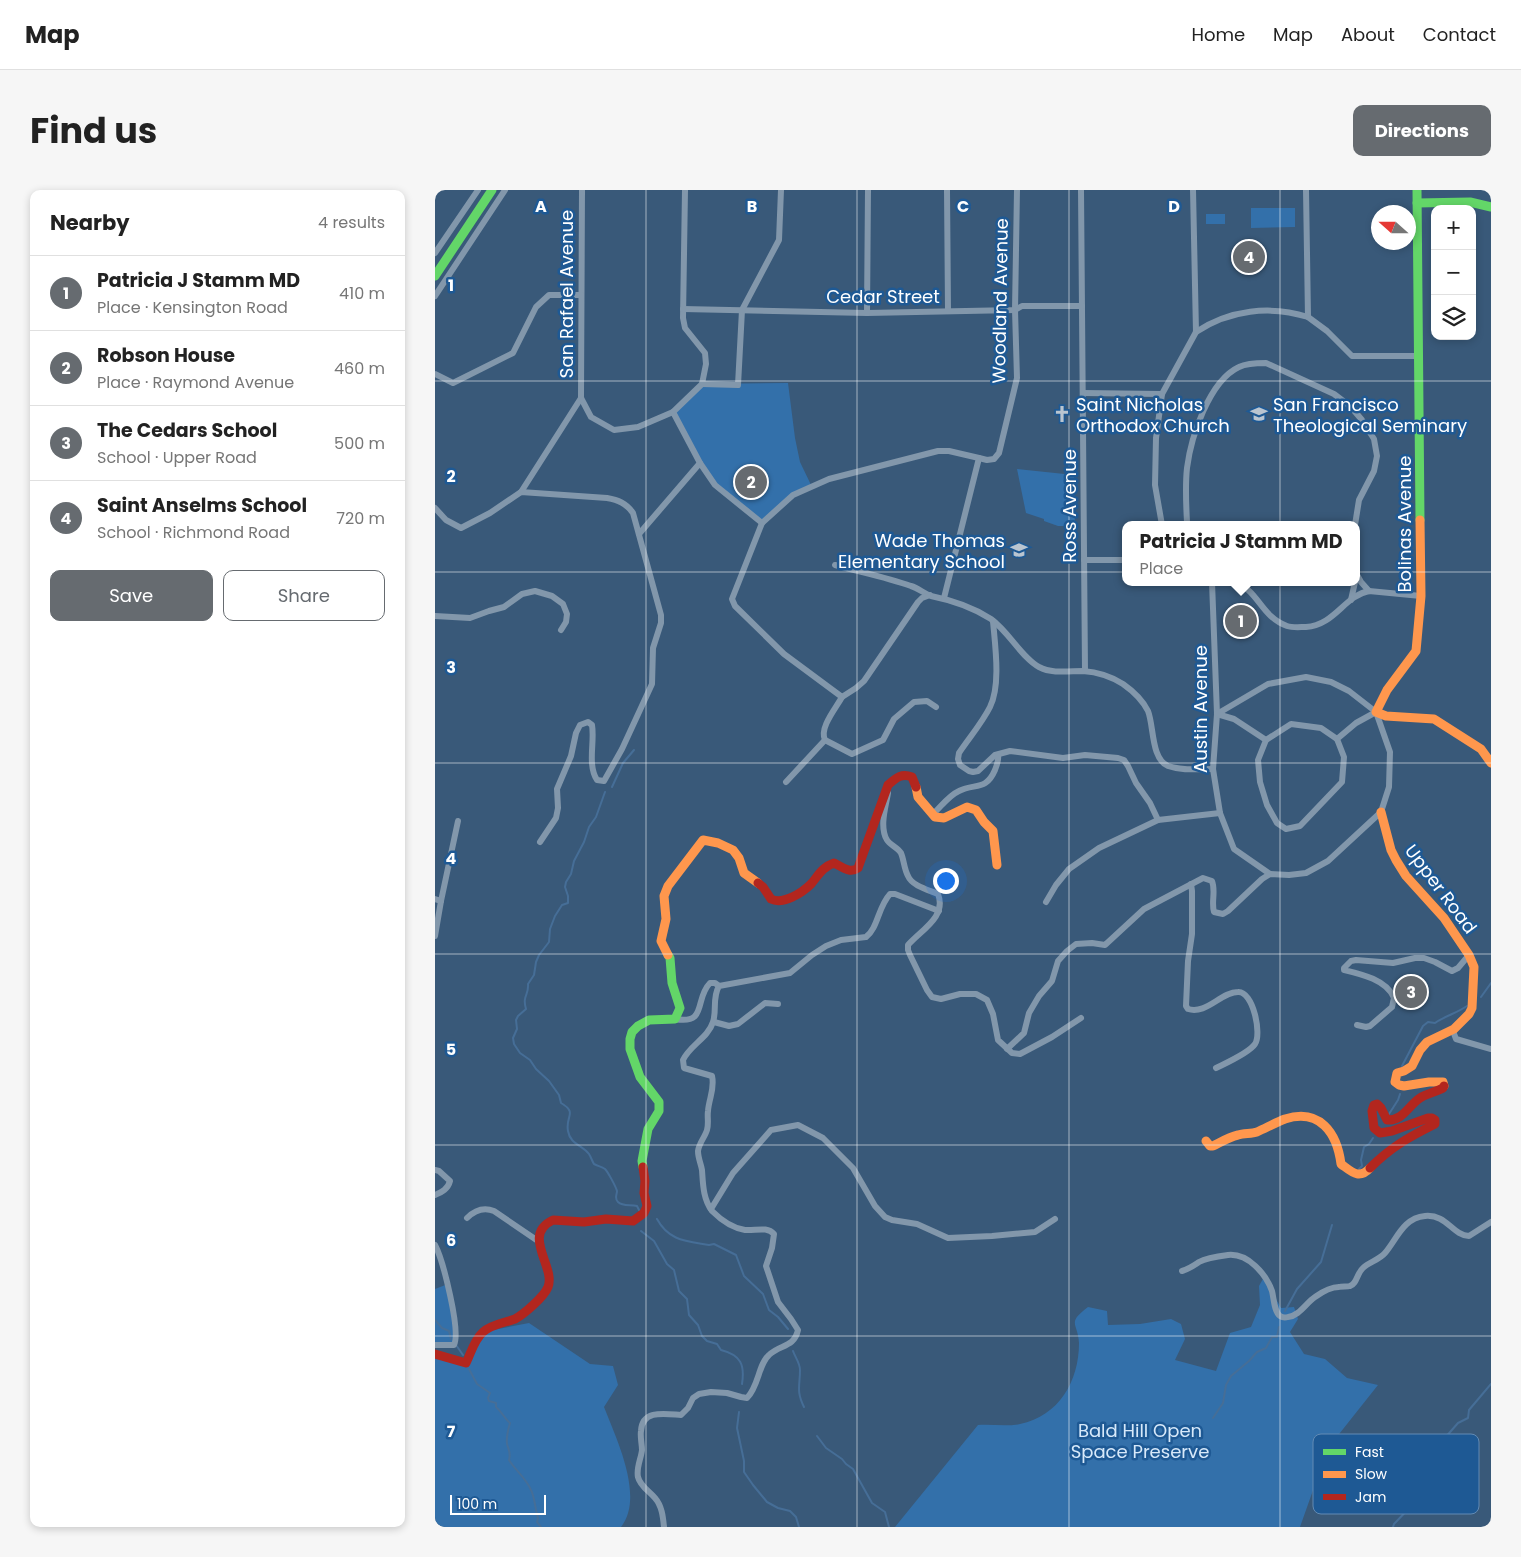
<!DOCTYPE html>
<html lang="en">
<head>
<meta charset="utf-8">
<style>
  :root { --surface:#fff; --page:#f6f6f6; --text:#222; --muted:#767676; --line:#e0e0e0; --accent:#666b70 }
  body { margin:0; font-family:Poppins,sans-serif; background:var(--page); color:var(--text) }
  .controls { position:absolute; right:15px; top:15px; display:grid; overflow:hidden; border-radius:10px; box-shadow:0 2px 8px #0003 }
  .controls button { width:45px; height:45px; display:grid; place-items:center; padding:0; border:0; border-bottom:1px solid var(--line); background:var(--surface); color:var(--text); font:25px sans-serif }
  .compass { position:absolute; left:936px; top:15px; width:45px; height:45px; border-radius:50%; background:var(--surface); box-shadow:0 2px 8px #0003; rotate:291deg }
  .scale { position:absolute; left:15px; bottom:12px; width:96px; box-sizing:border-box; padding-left:5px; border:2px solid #fff; border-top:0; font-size:14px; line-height:18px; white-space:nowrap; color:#fff; -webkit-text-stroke:4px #1e5994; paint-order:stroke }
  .you { position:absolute; left:510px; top:690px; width:18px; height:18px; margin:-12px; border:4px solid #fff; border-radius:50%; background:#1a73e8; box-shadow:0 0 0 8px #1a73e833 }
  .badge { display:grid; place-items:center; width:32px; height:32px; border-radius:50%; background:var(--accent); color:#fff; font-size:16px; font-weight:700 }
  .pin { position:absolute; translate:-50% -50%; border:2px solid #fff; box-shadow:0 1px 5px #0006 }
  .popup { position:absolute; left:687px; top:331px; width:238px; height:65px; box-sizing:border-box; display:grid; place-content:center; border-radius:10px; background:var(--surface); filter:drop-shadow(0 1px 4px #0005); font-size:16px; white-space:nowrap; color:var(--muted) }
  .popup b { font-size:19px; color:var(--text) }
  .popup::after { content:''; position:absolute; left:50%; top:100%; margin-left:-10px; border:10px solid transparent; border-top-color:var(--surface) }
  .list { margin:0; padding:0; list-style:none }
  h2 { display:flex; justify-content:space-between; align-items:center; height:65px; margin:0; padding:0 20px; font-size:21px }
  h2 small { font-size:16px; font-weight:400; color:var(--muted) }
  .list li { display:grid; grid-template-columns:32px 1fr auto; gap:15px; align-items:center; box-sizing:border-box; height:75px; padding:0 20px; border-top:1px solid var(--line) }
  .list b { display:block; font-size:19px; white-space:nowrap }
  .list p { margin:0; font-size:16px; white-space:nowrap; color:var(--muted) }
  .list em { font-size:16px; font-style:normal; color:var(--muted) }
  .actions { display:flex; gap:10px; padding:15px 20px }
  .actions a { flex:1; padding:11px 0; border:1px solid var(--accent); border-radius:10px; text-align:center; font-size:18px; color:var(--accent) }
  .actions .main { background:var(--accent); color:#fff }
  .icon { flex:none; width:28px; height:28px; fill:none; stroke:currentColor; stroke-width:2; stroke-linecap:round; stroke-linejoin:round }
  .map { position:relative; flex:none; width:1056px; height:1337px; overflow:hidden; border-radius:10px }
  header { display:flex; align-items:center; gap:30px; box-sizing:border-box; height:70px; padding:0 25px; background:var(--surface); border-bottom:1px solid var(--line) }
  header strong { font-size:24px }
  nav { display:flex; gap:28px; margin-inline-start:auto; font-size:18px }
  .intro { display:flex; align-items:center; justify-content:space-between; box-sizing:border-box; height:120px; padding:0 30px }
  h1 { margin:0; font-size:35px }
  .button { padding:12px 22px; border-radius:10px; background:var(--accent); color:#fff; font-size:18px; font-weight:700 }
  main { display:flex; gap:30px; padding:0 30px }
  aside { flex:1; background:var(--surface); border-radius:10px; box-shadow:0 2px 8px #0003 }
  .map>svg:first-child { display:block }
</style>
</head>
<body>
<header>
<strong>Map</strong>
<nav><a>Home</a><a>Map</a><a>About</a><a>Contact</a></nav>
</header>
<div class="intro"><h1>Find us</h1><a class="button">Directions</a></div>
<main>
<aside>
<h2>Nearby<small>4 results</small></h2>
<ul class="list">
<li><span class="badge">1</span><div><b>Patricia J Stamm MD</b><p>Place · Kensington Road</p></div><em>410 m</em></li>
<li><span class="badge">2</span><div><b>Robson House</b><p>Place · Raymond Avenue</p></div><em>460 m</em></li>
<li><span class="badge">3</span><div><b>The Cedars School</b><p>School · Upper Road</p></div><em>500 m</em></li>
<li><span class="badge">4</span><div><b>Saint Anselms School</b><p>School · Richmond Road</p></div><em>720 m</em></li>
</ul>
<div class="actions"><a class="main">Save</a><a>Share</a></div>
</aside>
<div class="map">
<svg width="1056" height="1337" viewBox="0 0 1056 1337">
  <rect width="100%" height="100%" fill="#395979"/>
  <g fill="#3370aa">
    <polygon points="816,18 860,18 860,37 816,38"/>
    <rect x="771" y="24" width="19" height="10"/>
    <polygon points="353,193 360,248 365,272 377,297 358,305 327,333 280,295 238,222 267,194"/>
    <polygon points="582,279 639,285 640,336 623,336 609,331 609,329 591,323"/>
    <path d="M829,1087L846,1118L859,1117L863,1129L855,1142L869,1164L890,1169L912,1188L943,1195L893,1258L865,1337H460L543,1235C557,1234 571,1237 585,1234C624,1226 644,1191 644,1153C643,1132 631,1134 653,1117L672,1121L673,1135L705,1134L736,1129L746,1134L750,1149L740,1170L781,1181L795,1143L816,1137L825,1115L824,1096Z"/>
    <polygon points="13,1094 21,1152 0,1155 0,1099"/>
    <path d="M94,1133L155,1174L178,1176L183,1195L169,1217C181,1248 210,1307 186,1337H0V1164L29,1173L48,1142Z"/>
  </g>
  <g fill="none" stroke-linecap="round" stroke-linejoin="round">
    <g stroke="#466e97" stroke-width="2">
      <polyline points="177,597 188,573 199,560"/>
      <path d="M170,602L161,627L154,637L149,652L139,671L136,684L131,692L130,697L133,706V713L127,715L120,726L115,739L114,752L104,765L101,772L99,785L93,794C94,806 87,805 91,819L83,826L81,830L82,839L78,848L79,854L85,863L95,870L101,879L114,891L124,905L126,913C143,923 130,926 133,941C135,954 147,955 154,964C156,967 157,971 159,974C163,976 167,977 170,979C173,982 181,997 182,1001C182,1005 179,1008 183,1012C188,1017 196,1014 202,1016L204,1020"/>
      <polyline points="1046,807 1056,793"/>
      <path d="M967,876L988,836L993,832L1000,833C1010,826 1022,823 1032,816"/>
      <polyline points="954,924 963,910 965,904"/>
      <polyline points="924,979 927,976 926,970 929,957 934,954 938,948"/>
      <path d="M222,1029C234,1051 251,1051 274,1055L279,1054L301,1065L309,1086L328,1104L334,1120L343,1127L353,1139"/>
      <path d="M206,1041L219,1051L232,1074L239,1080L244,1101L252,1109L254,1125L263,1135L267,1146L272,1151L282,1154L286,1160C306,1165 310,1175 307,1194"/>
      <polyline points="850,1121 862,1099 886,1072 897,1035"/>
      <polyline points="0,1130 7,1138 14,1141 16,1149"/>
      <polyline points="21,1155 28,1165"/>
      <path d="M358,1161C360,1167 365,1173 365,1180C365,1196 361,1201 369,1217"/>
      <path d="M34,1179L42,1194L55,1203L53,1208L54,1211L61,1213V1217C68,1223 69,1228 75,1233C73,1240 71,1246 72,1254C74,1261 76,1263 74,1270C80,1280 91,1288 96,1300C100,1308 100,1319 103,1328L102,1332L106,1337"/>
      <polyline points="304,1222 302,1238 309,1271 309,1282 318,1295 332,1312 343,1318 355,1321 361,1327 364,1337"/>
      <polyline points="778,1228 788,1213 791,1195 796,1186 814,1171 822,1162 831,1158 837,1147 842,1147 844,1137"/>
      <polyline points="382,1246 391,1258 407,1269 411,1274 418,1279 437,1313 450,1322 454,1337"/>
      <polyline points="958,1337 959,1334 980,1312 991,1282 1009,1249 1023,1233 1033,1228 1034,1220 1056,1194"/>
    </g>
    <g stroke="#8297ab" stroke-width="6">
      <polyline points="147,0 146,208 156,227 179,240 203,237 238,222 267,194 271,174 270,163 250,138 248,128 250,0"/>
      <polyline points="512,0 513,120"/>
      <polyline points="646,0 650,481"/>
      <polyline points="871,0 873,127 892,141 917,166 984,166"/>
      <polyline points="0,63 43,0"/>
      <polyline points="0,106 70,0"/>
      <polyline points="248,119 432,123 580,120 587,116 647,116"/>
      <polyline points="432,123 433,0"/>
      <path d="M761,142C794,120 835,115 873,127"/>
      <polyline points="0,184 18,193 78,163 101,117 114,105 146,105"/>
      <polyline points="267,194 303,195 307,120 344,50 346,0"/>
      <polyline points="648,203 727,204"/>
      <polyline points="238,222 265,273 280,295 327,333"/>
      <polyline points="86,302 146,208"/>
      <path d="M0,318L11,330L26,338L55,323L86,302L172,308C183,310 191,313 198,323L226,425V433L218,458L217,494L187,559L169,591L162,590C152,574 160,552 157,535L153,532L145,535L141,543L136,566L122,599L123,618L121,628L105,652"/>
      <polyline points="727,335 720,295 721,248 727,204 761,142 758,0"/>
      <path d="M754,335L752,332C751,314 750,296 752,278C756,247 774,191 804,177C812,173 823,173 831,173L899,204L916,217L927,230L939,249L942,266L939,281L924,310L920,335"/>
      <polyline points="204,344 265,273"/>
      <polyline points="649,370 691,370"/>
      <path d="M400,375C425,382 451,387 476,396C483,398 490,404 496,406C516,410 539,418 556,429C574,442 587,468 604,477C617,484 634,481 648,481C662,482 677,487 688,494C698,501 707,509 713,521C719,536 716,569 733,576C747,581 763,579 778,579"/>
      <polyline points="921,383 926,392 934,401"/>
      <polyline points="777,392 782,524 778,579 785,623 799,659 835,684"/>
      <path d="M799,392C823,399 826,427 852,436C858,438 865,437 871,437C900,435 909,406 934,401L986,406"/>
      <polyline points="495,405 487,408 483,412 429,491 421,498 407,507 349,464 300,416 297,409 327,333 358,305 394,289 503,261 514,261 544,268"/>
      <polyline points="509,408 544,268 552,270 559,269 564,263 582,188 580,120 582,0"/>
      <polyline points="916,410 920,392"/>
      <polyline points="0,426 35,428 54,421 69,417 87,404 100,401 117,406 128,414 132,424 131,432 126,440"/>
      <path d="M558,431C560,455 566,495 555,517C547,533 534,548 524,563L523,569L525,575L534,581L538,582L543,581L560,565L575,561L628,568L650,565L683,568L689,570L693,576L701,593L715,613L723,630"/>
      <path d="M407,507C401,518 384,538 390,550L417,564L448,550L459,529L479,512L492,511L501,517"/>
      <polyline points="782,524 799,529 831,550 823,570 825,592 832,615 842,633 851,639 865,636 907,592 909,567 902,549 921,533 941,522"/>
      <polyline points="782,524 833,494 871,487 896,492 914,501 941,522"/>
      <polyline points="831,550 856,534 886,538 902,549"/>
      <polyline points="351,592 390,550"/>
      <path d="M453,603C451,616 444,637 452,650C455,655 462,657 466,663C469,670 469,679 473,686C477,696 494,700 503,704C512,727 486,740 473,755V760L475,765L492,800L497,807L506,809L525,804H541L552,810L558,824L563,850L577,863L585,864L617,847L646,828"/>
      <path d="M497,625C506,617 513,606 524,601C540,593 551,601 560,580C562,575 564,570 563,565"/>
      <path d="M756,694L757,701V744L753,771L751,816L753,819C771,825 786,802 803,802C818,801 827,844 820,854C814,863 791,873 781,878"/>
      <polyline points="0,709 6,711 23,631"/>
      <polyline points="611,712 621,695 634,679 664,658 723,630 785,623"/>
      <polyline points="0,746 6,711"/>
      <path d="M240,829C273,835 259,809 275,793H280L284,796"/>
      <polyline points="279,832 294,836 303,834 330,813 343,814"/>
      <path d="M922,835L931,837L935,836L957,817L959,808C952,790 926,784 909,780V778L916,771L921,770L958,773L980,768H989L1000,772L1017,781L1023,778L1034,765"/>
      <polyline points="1018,841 1021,849 1056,859"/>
      <path d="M572,859L589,843L594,823L604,806L617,791L623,771L632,761L641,754L657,753L670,755L709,719L768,688L777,691C781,701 776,712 779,722L788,724L793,721L827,689L835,684L854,685L871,683L893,671L946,622L954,597L955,562L941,522"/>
      <path d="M0,980L4,981L15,991C13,999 7,1002 0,1005"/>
      <polyline points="276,1019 298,983 336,940 363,935 388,948 418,978 440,1016 450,1027 457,1030 482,1034 513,1048 557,1046 600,1042 620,1029"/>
      <path d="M32,1028C40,1020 49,1017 59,1021L103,1051"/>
      <path d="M0,1055C8,1070 26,1141 19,1155H0"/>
      <path d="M747,1081C754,1079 758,1076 764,1072C771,1068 785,1066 793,1065C813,1063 831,1084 837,1101C839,1109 839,1121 845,1126C848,1128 850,1128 853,1127C864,1126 871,1113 880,1107C887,1102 895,1097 904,1097C907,1096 912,1097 915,1096C922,1094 922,1083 928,1078C934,1072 944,1070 950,1063C962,1049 968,1028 990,1026C1012,1024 1017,1045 1034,1046L1056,1032"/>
      <path d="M229,1337C228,1327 227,1316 220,1308C214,1301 205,1296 203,1287C201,1278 206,1269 207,1260C207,1254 205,1247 206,1241C207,1219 231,1224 246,1225L253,1218L258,1208L264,1204L276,1202L292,1203L306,1207L312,1208C324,1196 323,1175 334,1165C345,1154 359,1158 363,1140L356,1129L343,1112L331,1076L337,1058L339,1044C332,1036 320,1041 310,1040C297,1038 286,1030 277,1021C268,1009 268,994 267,980C266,974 263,968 263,961C264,953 270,947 272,940C274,933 272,927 273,921C274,908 280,899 277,886L249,878L248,870C255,855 273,848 278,832C282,820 277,808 284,796L355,783L377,765L391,756L406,750L431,747C443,738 443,717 455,704H460L504,721"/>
    </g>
    <g stroke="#63d668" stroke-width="9">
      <polyline points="982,0 985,330"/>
      <polyline points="982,13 1035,12 1056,17"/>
      <polyline points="0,86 57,0"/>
      <polyline points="208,977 207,971 213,939 224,921 224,912 205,887 195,859 195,849 197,842 203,836 214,830 240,829 245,818 237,793 235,768 233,765"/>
    </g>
    <g stroke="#ff974d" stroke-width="9">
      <polyline points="985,330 986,406 981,461 952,500 941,522 951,526 999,529 1046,559 1056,573"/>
      <polyline points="481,597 483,607 500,627 509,628 532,617 541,620 549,632 558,641 562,675"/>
      <polyline points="946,622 956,660 961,670 971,686 1009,728 1034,765 1039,777 1037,818 1034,824 1019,839 992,852 985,860 977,876 969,881 962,883 960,892 964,895 969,896 994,892 1008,892 1009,896"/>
      <polyline points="233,765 226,751 231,729 229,706 233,696 268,650 283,653 298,660 304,668 309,683 323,693"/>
      <path d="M771,951L775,956H778C786,952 794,947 803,945C809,943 816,944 822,942C831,938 840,933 850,929C885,918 902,943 906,974C917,982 924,990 935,978"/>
    </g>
    <g stroke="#b3261e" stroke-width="9">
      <path d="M323,693L328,697L336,709C348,715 367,703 376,694C383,686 387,677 399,673C407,677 415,684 423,678L453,595C461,588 466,583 477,587L481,597"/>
      <path d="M935,978C956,957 974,947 1000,934V930L997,928H993L957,941L945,943L939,938L937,921L939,915L942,914L946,918L952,930C968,931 973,916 985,908C992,903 1001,902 1008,898L1009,896"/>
      <path d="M0,1164L31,1173C36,1163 39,1150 48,1142C57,1134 69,1133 80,1129C89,1124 109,1107 113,1097C121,1077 86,1045 118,1030L149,1032L171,1029L198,1031L209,1023L212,1016L209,1003L210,991L208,977"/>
    </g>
  </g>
  <path fill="none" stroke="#fff" stroke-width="1" stroke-opacity="0.55" d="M211,0V1337M422,0V1337M634,0V1337M845,0V1337M0,191H1056M0,382H1056M0,573H1056M0,764H1056M0,955H1056M0,1146H1056"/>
  <defs>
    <g id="church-bare" transform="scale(1.35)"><path d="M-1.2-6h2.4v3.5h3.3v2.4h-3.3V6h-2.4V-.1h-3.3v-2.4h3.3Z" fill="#bac5d0" stroke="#1e5994" stroke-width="2.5" paint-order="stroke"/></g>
    <g id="school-bare" transform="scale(1.35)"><path d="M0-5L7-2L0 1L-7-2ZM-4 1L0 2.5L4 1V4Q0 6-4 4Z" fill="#bac5d0" stroke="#1e5994" stroke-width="2.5" paint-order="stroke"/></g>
  </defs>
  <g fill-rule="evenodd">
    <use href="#church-bare" x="627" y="224"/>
    <use href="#school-bare" x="824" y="224"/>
    <use href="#school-bare" x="584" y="360"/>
  </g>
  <g text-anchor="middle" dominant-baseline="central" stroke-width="5" stroke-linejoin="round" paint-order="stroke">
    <g font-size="18" fill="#fff" stroke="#1e5994">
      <text transform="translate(131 104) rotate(-90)">San Rafael Avenue</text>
      <text x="448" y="106">Cedar Street</text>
      <text transform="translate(565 111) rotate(-89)">Woodland Avenue</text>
      <text transform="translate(634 316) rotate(-90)">Ross Avenue</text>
      <text transform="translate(969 334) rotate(-90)">Bolinas Avenue</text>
      <text transform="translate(765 519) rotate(-90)">Austin Avenue</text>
      <text transform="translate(1006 699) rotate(53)">Upper Road</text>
    </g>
    <g font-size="18" fill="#fff" stroke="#1e5994" text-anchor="start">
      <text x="641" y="214">Saint Nicholas<tspan x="641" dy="21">Orthodox Church</tspan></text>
      <text x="838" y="214">San Francisco<tspan x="838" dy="21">Theological Seminary</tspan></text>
      <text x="570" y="350" text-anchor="end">Wade Thomas<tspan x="570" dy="21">Elementary School</tspan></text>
    </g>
    <g font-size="18" fill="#d7e9fa" stroke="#1e5994">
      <text x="705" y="1240">Bald Hill Open<tspan x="705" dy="21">Space Preserve</tspan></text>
    </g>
  </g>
  <rect x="878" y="1244" width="166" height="80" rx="8" fill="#1e5994" stroke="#628bb4" stroke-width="1"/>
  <rect x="888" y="1259" width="23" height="6" fill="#63d668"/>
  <rect x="888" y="1281" width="23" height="7" fill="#ff974d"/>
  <rect x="888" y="1304" width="23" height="6" fill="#b3261e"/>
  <g font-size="14" fill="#fff">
    <text x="920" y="1267">Fast</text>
    <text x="920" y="1289">Slow</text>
    <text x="920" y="1312">Jam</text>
  </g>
  <g font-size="16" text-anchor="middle" font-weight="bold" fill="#fff" stroke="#1e5994" stroke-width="5" stroke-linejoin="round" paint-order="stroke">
    <text x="106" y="22">A</text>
    <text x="317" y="22">B</text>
    <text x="528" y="22">C</text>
    <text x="739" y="22">D</text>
    <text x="16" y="101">1</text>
    <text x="16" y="292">2</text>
    <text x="16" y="483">3</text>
    <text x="16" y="674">4</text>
    <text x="16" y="865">5</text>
    <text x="16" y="1056">6</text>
    <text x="16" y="1247">7</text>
  </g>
</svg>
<div class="controls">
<button>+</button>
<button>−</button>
<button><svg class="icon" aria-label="layers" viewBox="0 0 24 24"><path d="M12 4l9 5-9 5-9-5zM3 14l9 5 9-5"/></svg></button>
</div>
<svg class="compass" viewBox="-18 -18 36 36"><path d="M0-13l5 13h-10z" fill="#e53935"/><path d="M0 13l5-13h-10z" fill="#767676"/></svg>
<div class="scale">100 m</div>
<div class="you"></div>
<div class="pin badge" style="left:806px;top:431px">1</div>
<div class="popup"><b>Patricia J Stamm MD</b>Place</div>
<div class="pin badge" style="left:316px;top:292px">2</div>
<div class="pin badge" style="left:976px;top:802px">3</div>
<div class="pin badge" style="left:814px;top:67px">4</div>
</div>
</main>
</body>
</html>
